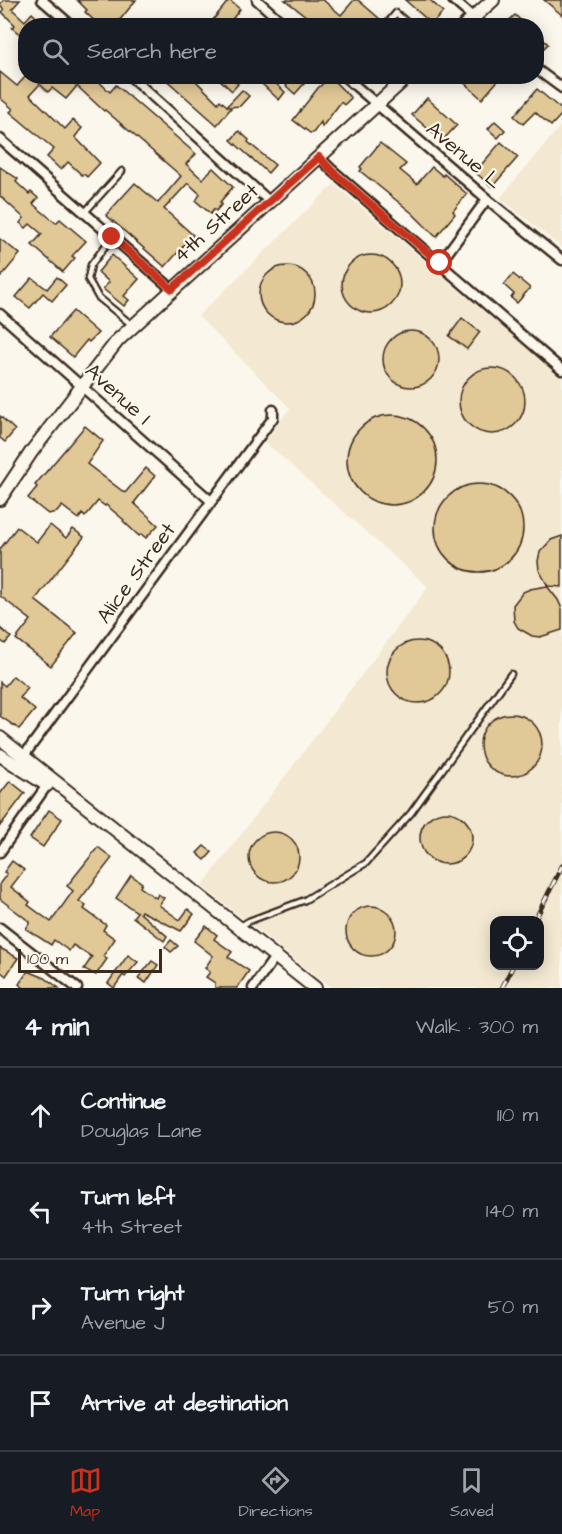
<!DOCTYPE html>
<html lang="en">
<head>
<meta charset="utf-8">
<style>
  :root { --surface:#171b24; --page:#242831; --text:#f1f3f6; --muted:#9ea1a6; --line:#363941; --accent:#c8321e }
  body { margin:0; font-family:"Architects Daughter",sans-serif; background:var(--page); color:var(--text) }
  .controls { position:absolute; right:18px; bottom:18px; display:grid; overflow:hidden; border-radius:12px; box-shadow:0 3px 15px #0003 }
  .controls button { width:54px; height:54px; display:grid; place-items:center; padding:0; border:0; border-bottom:2px solid var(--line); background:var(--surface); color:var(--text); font:30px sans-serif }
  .scale { position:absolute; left:18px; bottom:15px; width:144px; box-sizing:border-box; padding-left:6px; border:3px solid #3b2a1e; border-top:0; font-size:16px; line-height:21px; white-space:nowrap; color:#3b2a1e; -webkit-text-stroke:4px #fbf7ec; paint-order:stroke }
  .stop { position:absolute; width:18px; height:18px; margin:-14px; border:4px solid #c8321e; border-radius:50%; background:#fff }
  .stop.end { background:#c8321e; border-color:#fff; box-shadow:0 2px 6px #0008 }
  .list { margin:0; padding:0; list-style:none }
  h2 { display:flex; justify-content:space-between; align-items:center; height:78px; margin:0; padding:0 24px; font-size:26px }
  h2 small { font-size:20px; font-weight:400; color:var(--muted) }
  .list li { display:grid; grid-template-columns:39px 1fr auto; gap:18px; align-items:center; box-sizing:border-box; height:96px; padding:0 24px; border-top:2px solid var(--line) }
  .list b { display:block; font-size:22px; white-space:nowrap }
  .list p { margin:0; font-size:20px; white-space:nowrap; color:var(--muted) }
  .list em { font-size:20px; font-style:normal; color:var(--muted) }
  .icon { flex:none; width:33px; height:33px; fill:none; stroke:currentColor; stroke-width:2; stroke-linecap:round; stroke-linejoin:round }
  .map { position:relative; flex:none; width:562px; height:988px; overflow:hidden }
  .search { position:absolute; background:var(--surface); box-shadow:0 3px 15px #0003; left:18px; right:18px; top:18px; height:66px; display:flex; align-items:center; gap:15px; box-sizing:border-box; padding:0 21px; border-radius:24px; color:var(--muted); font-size:22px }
  .sheet { height:462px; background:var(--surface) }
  nav { display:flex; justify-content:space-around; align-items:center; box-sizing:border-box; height:84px; border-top:2px solid var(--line); background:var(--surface); font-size:16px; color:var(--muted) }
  nav a { display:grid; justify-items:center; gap:3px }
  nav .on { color:var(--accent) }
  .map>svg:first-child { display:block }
</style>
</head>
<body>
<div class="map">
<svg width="562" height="988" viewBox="0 0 562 988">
  <rect width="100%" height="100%" fill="#fbf7ec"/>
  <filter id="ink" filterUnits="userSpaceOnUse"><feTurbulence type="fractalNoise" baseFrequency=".0167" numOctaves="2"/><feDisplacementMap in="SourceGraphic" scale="12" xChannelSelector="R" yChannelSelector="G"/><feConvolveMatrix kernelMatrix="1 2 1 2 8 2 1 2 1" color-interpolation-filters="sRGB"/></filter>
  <g filter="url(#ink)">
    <g fill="#f3e9d2" fill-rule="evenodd">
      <polygon points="562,124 562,248 500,198"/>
      <path d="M334,184L560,376L562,374V988H331L202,886L428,587L265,442L290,408L198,316ZM494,920H540V966H494Z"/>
    </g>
    <g fill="#e1c897" stroke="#3b2a1e" stroke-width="1.5">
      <polygon points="4,0 20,0 12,9 25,21 32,13 46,26 26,26 26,39 12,28 15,25 2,12 4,10 0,4"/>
      <polygon points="77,0 136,0 115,26 100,26 85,12 87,10"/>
      <polygon points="229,0 240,9 233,18 237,21 233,26 208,26"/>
      <polygon points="285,0 323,0 341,15 354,0 358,0 380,19 374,26 319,26"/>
      <polygon points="405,0 430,0 443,12 432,24"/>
      <polygon points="544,0 562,0 562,15"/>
      <polygon points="515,15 527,26 503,26"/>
      <polygon points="537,34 548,44 537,55"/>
      <polygon points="0,72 17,86 26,76 89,76 93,80 95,78 110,92 116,85 196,154 186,164 202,179 213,168 233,187 220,202 222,204 216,211 214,209 211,214 196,201 200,194 188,183 164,209 193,235 165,267 106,215 135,183 158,203 181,176 105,110 104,111 77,86 66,99 52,88 48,92 40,84 30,95 65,129 73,120 82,128 75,137 100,163 87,177 84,174 82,175 68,162 61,170 47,157 54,149 10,112 13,109 0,98"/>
      <polygon points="162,76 191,76 218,103 220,100 227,106 242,90 249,96 240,106 229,107 231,108 217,125"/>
      <polygon points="216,76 230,76 238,84 232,91"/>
      <polygon points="294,76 311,76 295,94 286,86"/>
      <polygon points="464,76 502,76 482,99 461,80"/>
      <polygon points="269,77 285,92 279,100 262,84"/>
      <polygon points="330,77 351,98 344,105 341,102 322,127 321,122 313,133 310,133 293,120 318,88"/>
      <polygon points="537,89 562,110 562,114 551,126 535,112 523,124 514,116"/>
      <polygon points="427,98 457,125 442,141 412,115"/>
      <polygon points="495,121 505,130 498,138 488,129"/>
      <polygon points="239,131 249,140 248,142 275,165 268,173 231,140"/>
      <polygon points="501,142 518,157 492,187 475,172"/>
      <polygon points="380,143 406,164 400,170 417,184 432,167 443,176 444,174 467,194 453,211 455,214 436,237 412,213 360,171 362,169 360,167"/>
      <polygon points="0,167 18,179 16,182 29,194 31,192 38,198 33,204 56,223 60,219 86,241 72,256 75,258 63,272 32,245 42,234 30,224 26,228 20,223 24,218 0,196"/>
      <polygon points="0,239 20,254 0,278"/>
      <polygon points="112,255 139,279 124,296 129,300 124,306 103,289 109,282 98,272"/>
      <circle cx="371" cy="284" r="29"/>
      <circle cx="287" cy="294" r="28"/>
      <polygon points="513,274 530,288 517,303 511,298 514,294 504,285"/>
      <polygon points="57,277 66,285 52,301 43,293 30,308 16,297 32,278 47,289"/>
      <polygon points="73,311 98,333 89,342 87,340 73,357 50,337"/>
      <polygon points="462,318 480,332 467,349 449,336"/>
      <circle cx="411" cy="359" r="28"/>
      <circle cx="492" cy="401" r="33"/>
      <circle cx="392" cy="460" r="45"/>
      <polygon points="0,416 15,430 5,442 0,438"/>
      <polygon points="85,426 103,441 87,464 125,493 146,468 155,476 134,503 158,525 146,538 141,534 139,536 123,521 124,520 106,505 105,506 98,501 85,517 82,514 79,519 62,506 57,512 48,514 28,498 37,487 35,485"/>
      <circle cx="479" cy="528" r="44"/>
      <polygon points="50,525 66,538 73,529 84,537 35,600 77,633 51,666 16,639 31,620 0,596 0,549 17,527 37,542"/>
      <polygon points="562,536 562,587 548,586 539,570 538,561 540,552 551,540"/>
      <polygon points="547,586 558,600 562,609 562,630 540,637 532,636 518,628 514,621 513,605 523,592 530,589"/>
      <polygon points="0,628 11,637 5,644 0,640"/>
      <circle cx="418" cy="672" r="31"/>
      <polygon points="13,676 28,688 20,698 35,710 19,729 0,716 0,682 5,686"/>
      <circle cx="511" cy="745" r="31"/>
      <polygon points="10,781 25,793 0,826 0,794"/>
      <polygon points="49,810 62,819 43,847 30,838"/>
      <circle cx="446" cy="838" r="26"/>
      <circle cx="274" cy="857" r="25"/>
      <polygon points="204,846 212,852 205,860 197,853"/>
      <polygon points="98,847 112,858 79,901 86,906 84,909 106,925 103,930 115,939 103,956 107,959 96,975 84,969 92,957 73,945 69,951 54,940 51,945 26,929 30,922 0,899 0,883 7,874 4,872 12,861 24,870 11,887 30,902 28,905 51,922 73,891 67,886"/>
      <polygon points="131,875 142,883 140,887 156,898 158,894 164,898 159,905 180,920 188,909 194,914 181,931 141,911 140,913 167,936 164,941 133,917 137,912 116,898"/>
      <circle cx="371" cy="931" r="25"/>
      <polygon points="206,926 217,935 214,939 232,952 228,957 249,971 237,988 215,988 215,983 206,977 210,972 205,968 213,956 194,941"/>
      <polygon points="171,940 178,946 171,952 165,947"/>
      <polygon points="0,948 18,958 6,976 0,971"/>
      <polygon points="128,955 138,962 125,977 123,975 114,988 108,983"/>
      <polygon points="152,961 158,965 146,983 138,978"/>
      <polygon points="28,971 45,978 59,988 24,988 19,984"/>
    </g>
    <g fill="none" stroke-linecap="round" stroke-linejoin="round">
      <g stroke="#3b2a1e" stroke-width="9">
        <g id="service">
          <polyline points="385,26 396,13 411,26"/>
          <polyline points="85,212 122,171"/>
          <polyline points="112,237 91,265 88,279 98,297 132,325"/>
          <polyline points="239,927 249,921 305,900 366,863 411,813 511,674"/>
        </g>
      </g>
      <g stroke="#3b2a1e" stroke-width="13">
        <g id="minor">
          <polyline points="42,0 72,26"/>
          <polyline points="257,0 286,26"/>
          <polyline points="453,0 483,26"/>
          <polyline points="536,69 562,88"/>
          <polyline points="130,76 269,201"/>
          <polyline points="344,76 487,199 562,260"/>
          <polyline points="0,139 172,289"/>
          <polyline points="319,157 332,170 562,370"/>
          <polyline points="440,263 487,199"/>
          <polyline points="0,314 211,501"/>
          <polyline points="23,757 273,418 273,410"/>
          <polyline points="0,852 50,781"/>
          <polyline points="0,928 77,988"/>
          <polyline points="253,988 275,957"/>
        </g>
      </g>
      <g stroke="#3b2a1e" stroke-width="16">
        <g id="secondary">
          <polyline points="464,26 493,0"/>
          <polyline points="0,499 32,451 118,340 408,76"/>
          <polyline points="0,738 315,988"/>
          <polyline points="0,755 47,785"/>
        </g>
      </g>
      <use href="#service" stroke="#fbf7ec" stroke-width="4.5"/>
      <use href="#minor" stroke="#fbf7ec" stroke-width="8"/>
      <use href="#secondary" stroke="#fbf7ec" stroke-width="12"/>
      <g stroke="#3b2a1e" stroke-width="5">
        <g id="rail">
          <polyline points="535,920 562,866"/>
          <polyline points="502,988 513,966"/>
        </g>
      </g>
      <use href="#rail" stroke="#fbf7ec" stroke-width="3" stroke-dasharray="9" stroke-linecap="butt"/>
    </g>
  </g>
  <g fill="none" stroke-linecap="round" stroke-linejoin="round" filter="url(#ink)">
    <polyline stroke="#c8321e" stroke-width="8" points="112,237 172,289 319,157 332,171 440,263"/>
  </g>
  <g text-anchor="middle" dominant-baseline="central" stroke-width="4.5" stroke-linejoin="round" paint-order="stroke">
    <g font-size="21" fill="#3b2a1e" stroke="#fbf7ec">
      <text transform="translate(464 155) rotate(40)">Avenue L</text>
      <text transform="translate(216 223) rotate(-42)">4th Street</text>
      <text transform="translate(118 394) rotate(42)">Avenue I</text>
      <text transform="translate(136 573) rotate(-54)">Alice Street</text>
    </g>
  </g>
</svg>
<div class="controls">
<button><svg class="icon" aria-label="locate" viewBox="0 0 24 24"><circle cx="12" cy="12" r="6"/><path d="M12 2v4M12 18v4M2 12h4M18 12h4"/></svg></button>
</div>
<div class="scale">100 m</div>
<div class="stop" style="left:440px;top:263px"></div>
<div class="stop end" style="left:112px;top:237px"></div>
<div class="search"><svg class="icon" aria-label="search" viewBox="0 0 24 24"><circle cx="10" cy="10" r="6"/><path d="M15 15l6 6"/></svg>Search here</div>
</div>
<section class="sheet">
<h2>4 min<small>Walk · 300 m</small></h2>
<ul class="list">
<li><svg class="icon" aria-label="ahead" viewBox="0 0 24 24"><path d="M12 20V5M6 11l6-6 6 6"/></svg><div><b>Continue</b><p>Douglas Lane</p></div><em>110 m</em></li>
<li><svg class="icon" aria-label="left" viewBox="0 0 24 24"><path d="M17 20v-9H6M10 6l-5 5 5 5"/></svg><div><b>Turn left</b><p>4th Street</p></div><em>140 m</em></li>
<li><svg class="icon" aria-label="right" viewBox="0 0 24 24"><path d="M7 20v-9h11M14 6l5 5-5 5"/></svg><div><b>Turn right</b><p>Avenue J</p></div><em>50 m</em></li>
<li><svg class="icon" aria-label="arrive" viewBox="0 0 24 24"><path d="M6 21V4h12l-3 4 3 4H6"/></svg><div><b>Arrive at destination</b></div></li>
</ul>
</section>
<nav>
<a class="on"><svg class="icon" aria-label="map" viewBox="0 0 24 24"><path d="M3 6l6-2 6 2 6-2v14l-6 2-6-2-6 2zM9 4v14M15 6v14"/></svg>Map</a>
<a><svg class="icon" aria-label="directions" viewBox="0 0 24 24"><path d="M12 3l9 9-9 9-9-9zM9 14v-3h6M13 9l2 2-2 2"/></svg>Directions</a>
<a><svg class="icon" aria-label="saved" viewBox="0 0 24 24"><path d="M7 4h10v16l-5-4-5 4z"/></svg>Saved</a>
</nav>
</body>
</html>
